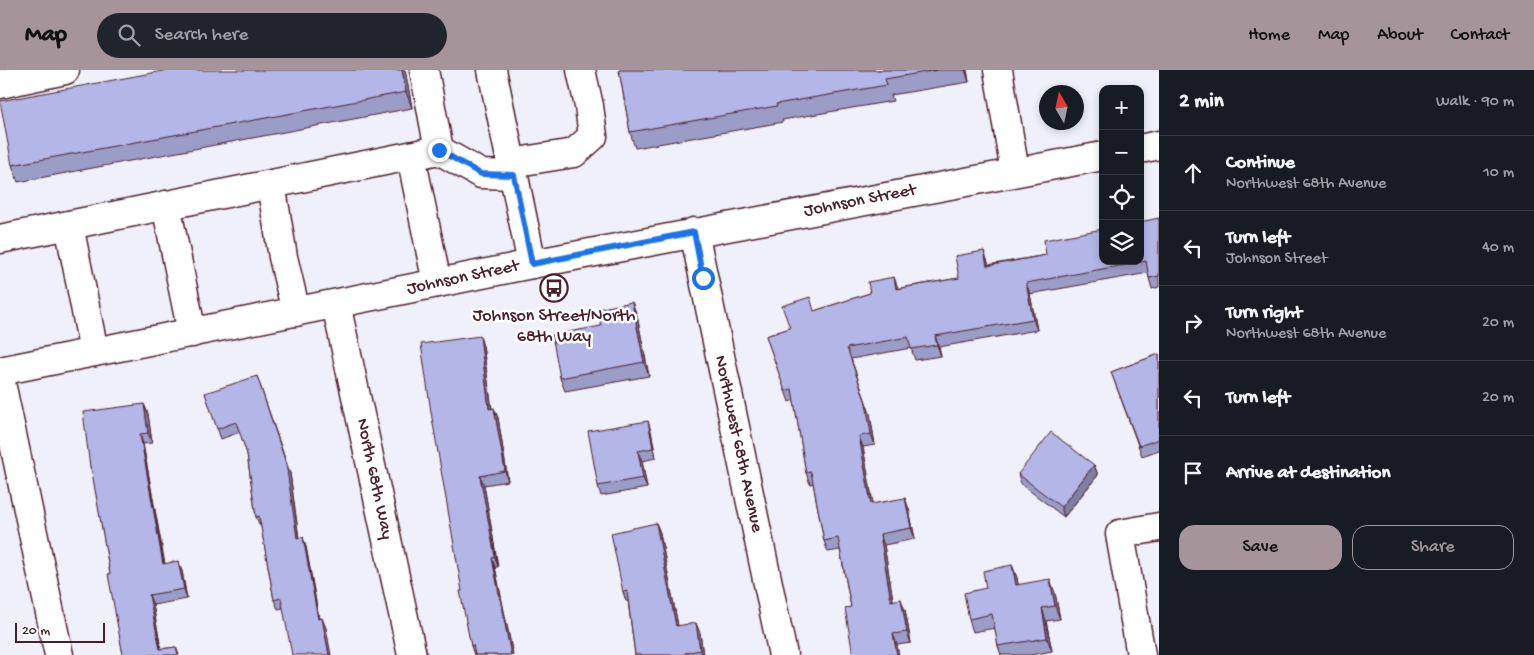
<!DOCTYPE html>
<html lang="en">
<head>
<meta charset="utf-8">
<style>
  :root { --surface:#171b24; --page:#20242c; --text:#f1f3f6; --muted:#9ea1a6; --line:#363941; --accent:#a6949b }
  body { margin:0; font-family:"Gochi Hand",sans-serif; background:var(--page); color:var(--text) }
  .controls { position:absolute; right:15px; top:15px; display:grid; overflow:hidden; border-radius:10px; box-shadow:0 2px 8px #0003 }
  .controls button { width:45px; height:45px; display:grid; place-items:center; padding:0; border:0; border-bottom:1px solid var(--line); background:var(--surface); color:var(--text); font:25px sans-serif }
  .compass { position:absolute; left:1039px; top:15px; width:45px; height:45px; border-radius:50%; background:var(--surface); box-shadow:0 2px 8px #0003; rotate:351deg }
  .scale { position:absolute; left:15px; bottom:12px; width:90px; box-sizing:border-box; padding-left:5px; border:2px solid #4a1f2b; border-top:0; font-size:14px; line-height:18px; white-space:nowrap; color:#4a1f2b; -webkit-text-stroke:4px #fff; paint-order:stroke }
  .stop { position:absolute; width:15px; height:15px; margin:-11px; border:4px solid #1a73e8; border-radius:50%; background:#fff }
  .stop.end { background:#1a73e8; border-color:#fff; box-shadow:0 1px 5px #0008 }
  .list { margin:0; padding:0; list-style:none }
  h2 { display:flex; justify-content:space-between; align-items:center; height:65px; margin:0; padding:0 20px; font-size:21px }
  h2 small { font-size:16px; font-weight:400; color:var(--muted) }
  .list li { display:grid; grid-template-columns:32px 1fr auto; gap:15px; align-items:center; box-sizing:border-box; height:75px; padding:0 20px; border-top:1px solid var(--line) }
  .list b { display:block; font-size:19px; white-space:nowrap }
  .list p { margin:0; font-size:16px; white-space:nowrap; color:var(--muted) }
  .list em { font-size:16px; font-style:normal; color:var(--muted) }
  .actions { display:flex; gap:10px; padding:15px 20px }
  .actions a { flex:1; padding:11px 0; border:1px solid var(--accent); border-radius:15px; text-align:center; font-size:18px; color:var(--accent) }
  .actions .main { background:var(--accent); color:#111 }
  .icon { flex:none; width:28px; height:28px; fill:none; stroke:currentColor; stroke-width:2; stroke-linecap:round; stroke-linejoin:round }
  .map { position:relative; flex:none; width:1159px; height:585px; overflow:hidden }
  header { display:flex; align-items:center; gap:30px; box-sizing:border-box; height:70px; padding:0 25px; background:var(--accent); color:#111 }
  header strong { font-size:24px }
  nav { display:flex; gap:28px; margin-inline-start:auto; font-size:18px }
  .search { width:350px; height:45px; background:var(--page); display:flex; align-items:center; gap:12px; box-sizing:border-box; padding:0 18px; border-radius:28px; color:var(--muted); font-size:19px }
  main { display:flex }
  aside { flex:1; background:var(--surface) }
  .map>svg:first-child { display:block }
</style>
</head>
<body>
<header>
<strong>Map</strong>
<div class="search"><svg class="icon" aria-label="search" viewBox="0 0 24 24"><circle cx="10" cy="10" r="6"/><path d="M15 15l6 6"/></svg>Search here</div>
<nav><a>Home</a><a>Map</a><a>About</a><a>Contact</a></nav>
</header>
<main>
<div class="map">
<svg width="1159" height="585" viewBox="0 0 1159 585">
  <rect width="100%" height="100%" fill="#f0f0fa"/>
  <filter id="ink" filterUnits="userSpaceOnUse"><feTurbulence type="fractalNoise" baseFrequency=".02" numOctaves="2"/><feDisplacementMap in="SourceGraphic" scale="10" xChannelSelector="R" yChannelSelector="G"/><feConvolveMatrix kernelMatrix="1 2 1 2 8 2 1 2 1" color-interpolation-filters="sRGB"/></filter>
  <g filter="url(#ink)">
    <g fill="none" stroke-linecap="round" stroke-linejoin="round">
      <g stroke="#4a1f2b" stroke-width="31">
        <g id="minor">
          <polyline points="424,0 439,80"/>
          <polyline points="492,0 532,194"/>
          <polyline points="998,0 1015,102"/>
          <polyline points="0,14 65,0"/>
          <polyline points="1140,79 1159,75"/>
          <polyline points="411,86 437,213"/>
          <polyline points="511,93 574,83 593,66 589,36 581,0"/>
          <polyline points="271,114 283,187 296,242"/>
          <polyline points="166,135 192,263"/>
          <polyline points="69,155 94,282"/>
          <polyline points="694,162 783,585"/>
          <polyline points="0,169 439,80 481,104 514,105"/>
          <polyline points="336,234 412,585"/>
          <polyline points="0,301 532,194 1103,86"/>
          <polyline points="0,308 59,585"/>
          <polyline points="1141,585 1120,464 1159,457"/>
        </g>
      </g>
      <use href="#minor" stroke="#fff" stroke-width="28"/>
    </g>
    <g fill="#9b9dc7" stroke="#4a1f2b">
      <polygon points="405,0 412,38 18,112 12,95"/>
      <polygon points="619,0 967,0 969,12 891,25 893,31 782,50 783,52 635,78 630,62"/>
      <polygon points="1159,148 1159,217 1152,219 1149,208 1148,203 1030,224 1037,260 939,277 941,286 915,290 911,278 851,289 870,344 875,375 863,377 873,434 909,439 915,469 884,475 893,530 905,540 911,573 897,575 851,537 840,480 828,482 824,471 813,413 810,414 806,403 794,330 789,332 766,266 790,258 814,241 870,223 959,208 988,192 988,195 1046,185"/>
      <polygon points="632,232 637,246 649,306 565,321 560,308 601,256"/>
      <polygon points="483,276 492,339 494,338 498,348 508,411 484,415 498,497 495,497 513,585 474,585 471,576 462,521"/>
      <polygon points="1159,284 1159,380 1142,386 1111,302"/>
      <polygon points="205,323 290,403 299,468 306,477 319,549 326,558 283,538 278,539 274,530 261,456 260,456 256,447 247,384 240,362 221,369"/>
      <polygon points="144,334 148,344 152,373 143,374 165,494 182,501 187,529 153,535 161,579 176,577 179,585 123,585 110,504 93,405 90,397"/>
      <polygon points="651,361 656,388 642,391 647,418 601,426 598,416"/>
      <polygon points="1094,395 1098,405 1064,447 1021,414 1018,404"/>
      <polygon points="656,453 660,463 678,556 700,563 703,585 635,585 628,531 626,531 623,522"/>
      <polygon points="1012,495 1017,508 1018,515 1055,523 1060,549 1046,551 1052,581 1031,585 1001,585 998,576 995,558 973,562 969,549"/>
    </g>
    <g fill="#7e7fa2" stroke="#4a1f2b">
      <polygon points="402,0 405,0 412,38 406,22"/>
      <polygon points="965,0 967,0 969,12"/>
      <polygon points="984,181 988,192 991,207 987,196"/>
      <polygon points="894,207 898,218 900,230 896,219"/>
      <polygon points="1026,213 1030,224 1037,260 1033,249"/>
      <polygon points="632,232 637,246 649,306 644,292"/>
      <polygon points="480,266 483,276 493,349 489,339"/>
      <polygon points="935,266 939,277 941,286 937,275"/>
      <polygon points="851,289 870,344 875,375 871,364"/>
      <polygon points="257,306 290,403 300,478 297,468"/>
      <polygon points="144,334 148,344 152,373 148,363"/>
      <polygon points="494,338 498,348 508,411 505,401"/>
      <polygon points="648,351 651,361 656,388 653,378"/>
      <polygon points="140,364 143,374 166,504 163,494"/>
      <polygon points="859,366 863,377 875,445 871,434"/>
      <polygon points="638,381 642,391 647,418 643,408"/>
      <polygon points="1094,395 1098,405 1064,447 1061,437"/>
      <polygon points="480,406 484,415 498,497 495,487"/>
      <polygon points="905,428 909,439 915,469 911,458"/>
      <polygon points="656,453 660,463 680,566 676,556"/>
      <polygon points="880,464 884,475 895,542 891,531"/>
      <polygon points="303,467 306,477 321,559 318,549"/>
      <polygon points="492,488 495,497 513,585 511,585"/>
      <polygon points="178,491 182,501 187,529 184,519"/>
      <polygon points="1012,495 1017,508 1021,529 1016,515"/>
      <polygon points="1050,509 1055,523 1060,549 1055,536"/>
      <polygon points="149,525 153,535 162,585 160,579"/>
      <polygon points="901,529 905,540 911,573 907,562"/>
      <polygon points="1042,538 1046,551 1052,581 1047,568"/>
      <polygon points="322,548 326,558 331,585 329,585"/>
      <polygon points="696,553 700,563 703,585 701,585 700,580"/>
      <polygon points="893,564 897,575 899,585 897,585"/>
    </g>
    <g fill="#b4b6e7" stroke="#4a1f2b">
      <polygon points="168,0 402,0 406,22 12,95 0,31"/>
      <polygon points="619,0 937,0 885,9 887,15 776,34 777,36 630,62"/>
      <polygon points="1159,148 1159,206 1149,208 1146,191 1026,213 1033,249 935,266 937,275 911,279 908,267 847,278 866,333 871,364 859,366 871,434 905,428 911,458 880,464 891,531 901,529 907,562 893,564 897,585 853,585 845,538 851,537 838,468 824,471 811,402 806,403 792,319 785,321 766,266 790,258 782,236 810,227 814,241 870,223 868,212 894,207 896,219 959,208 955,186 984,181 987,196 1046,185 1044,170 1103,159 1103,191 1140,191 1140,152"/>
      <polygon points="632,232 644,292 560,308 552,265 601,256 597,239"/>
      <polygon points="480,266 489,339 494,338 505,401 480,406 495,487 492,488 511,585 475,585 473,575 471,576 460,521 462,521 431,342 421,274"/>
      <polygon points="1159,284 1159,369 1139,376 1111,302"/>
      <polygon points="257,306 286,393 297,468 303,467 318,549 322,548 329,585 292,585 281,528 274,530 259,446 256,447 247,384 236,352 217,359 205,323"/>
      <polygon points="144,334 148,363 140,364 163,494 178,491 184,519 149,525 160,579 176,577 178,585 123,585 108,504 110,504 91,397 90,397 83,342"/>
      <polygon points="648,351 653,378 638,381 643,408 598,416 588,361"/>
      <polygon points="1051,362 1094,395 1061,437 1018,404"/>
      <polygon points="656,453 676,556 696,553 700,580 685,583 685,585 635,585 627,521 623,522 611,463"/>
      <polygon points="1012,495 1016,515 1050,509 1055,536 1042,538 1047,568 998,576 992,544 969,549 964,523 986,518 983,501"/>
    </g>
  </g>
  <g fill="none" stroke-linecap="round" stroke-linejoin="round" filter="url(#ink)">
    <polyline stroke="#1a73e8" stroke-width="6" points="439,80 481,104 514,105 532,194 694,162 703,208"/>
  </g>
  <defs>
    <g id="bus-ring" transform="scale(1.4375)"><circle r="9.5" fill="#fff" stroke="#4a1f2b" stroke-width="1.5"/><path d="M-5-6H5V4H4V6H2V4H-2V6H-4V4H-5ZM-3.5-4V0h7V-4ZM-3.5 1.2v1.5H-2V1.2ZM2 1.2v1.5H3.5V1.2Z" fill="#4a1f2b"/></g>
  </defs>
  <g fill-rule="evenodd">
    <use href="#bus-ring" x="554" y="218"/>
  </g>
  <g text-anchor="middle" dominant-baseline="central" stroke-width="5" stroke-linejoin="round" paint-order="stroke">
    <g font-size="18" fill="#4a1f2b" stroke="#fff">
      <text transform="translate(860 131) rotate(-11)">Johnson Street</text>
      <text transform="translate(463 208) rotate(-12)">Johnson Street</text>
      <text transform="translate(738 374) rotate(78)">Northwest 68th Avenue</text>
      <text transform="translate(374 409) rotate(78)">North 68th Way</text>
    </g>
    <g font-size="18" fill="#4a1f2b" stroke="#fff">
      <text x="554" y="246">Johnson Street/North<tspan x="554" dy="21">68th Way</tspan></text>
    </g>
  </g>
</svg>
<div class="controls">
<button>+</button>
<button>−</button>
<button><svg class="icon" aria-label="locate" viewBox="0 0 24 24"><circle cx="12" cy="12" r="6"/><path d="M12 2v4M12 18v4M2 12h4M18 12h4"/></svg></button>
<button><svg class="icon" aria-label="layers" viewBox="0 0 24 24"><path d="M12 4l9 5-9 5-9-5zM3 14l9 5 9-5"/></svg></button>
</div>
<svg class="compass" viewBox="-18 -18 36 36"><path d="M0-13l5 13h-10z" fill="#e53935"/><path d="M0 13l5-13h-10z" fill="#9ea1a6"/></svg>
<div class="scale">20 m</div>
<div class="stop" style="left:703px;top:208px"></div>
<div class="stop end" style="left:439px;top:80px"></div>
</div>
<aside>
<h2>2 min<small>Walk · 90 m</small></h2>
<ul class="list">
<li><svg class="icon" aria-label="ahead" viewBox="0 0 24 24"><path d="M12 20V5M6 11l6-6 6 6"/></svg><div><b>Continue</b><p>Northwest 68th Avenue</p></div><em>10 m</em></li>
<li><svg class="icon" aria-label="left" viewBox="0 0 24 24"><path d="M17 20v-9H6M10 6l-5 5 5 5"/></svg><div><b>Turn left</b><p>Johnson Street</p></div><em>40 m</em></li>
<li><svg class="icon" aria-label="right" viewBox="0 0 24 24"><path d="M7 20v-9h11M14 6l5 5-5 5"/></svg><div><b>Turn right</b><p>Northwest 68th Avenue</p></div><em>20 m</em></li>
<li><svg class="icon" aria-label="left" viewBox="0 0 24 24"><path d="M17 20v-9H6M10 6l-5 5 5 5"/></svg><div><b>Turn left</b></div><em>20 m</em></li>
<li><svg class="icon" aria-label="arrive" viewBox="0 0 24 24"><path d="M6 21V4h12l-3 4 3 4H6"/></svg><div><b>Arrive at destination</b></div></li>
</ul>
<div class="actions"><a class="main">Save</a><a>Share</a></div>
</aside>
</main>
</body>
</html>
